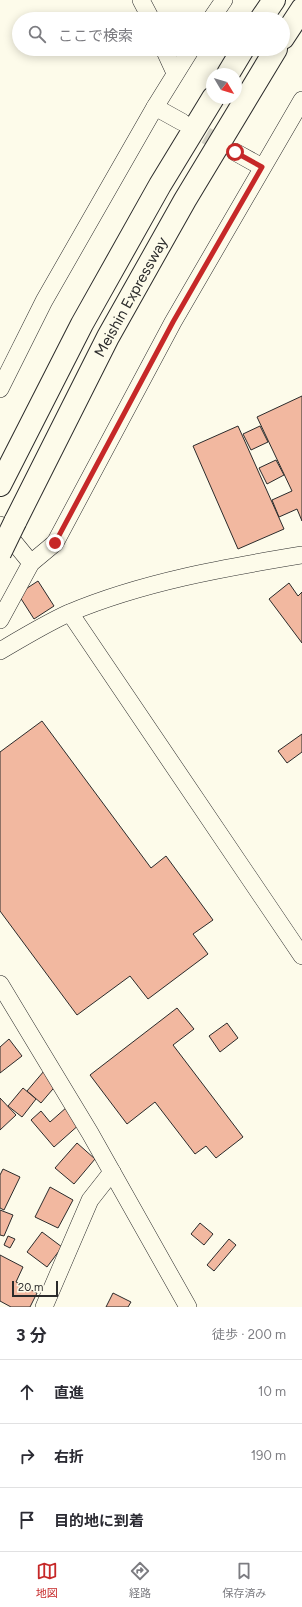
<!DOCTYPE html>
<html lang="ja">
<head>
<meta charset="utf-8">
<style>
  :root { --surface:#fff; --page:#f2f2f3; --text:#2b2b33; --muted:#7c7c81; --line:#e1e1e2; --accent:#c62828 }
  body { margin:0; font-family:Figtree,"Noto Sans JP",sans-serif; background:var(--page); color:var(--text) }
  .compass { position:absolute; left:206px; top:68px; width:36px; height:36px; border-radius:50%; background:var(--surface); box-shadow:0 2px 10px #0003; rotate:128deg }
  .scale { position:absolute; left:12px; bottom:10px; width:46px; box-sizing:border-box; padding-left:4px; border:2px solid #2b2b2b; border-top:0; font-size:11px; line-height:14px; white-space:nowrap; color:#2b2b2b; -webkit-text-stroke:3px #fdfbea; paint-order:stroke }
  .stop { position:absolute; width:12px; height:12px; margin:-9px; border:3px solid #c62828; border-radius:50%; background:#fff }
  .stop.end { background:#c62828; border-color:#fff; box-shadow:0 1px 4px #0008 }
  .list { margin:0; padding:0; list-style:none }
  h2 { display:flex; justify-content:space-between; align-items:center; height:52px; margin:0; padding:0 16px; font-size:17px }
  h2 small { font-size:13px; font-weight:400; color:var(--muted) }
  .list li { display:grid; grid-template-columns:26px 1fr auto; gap:12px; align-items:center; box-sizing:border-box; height:64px; padding:0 16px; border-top:1px solid var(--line) }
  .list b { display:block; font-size:15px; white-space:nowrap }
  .list em { font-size:13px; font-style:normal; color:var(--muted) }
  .icon { flex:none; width:22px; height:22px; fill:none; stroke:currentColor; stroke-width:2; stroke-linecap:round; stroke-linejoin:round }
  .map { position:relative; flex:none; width:302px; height:1307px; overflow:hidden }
  .search { position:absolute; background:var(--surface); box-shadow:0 2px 10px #0003; left:12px; right:12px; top:12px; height:44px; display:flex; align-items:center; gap:10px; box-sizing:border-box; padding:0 14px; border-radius:22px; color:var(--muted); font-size:15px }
  .sheet { height:244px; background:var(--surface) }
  nav { display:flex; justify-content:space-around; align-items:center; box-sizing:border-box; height:56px; border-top:1px solid var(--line); background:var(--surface); font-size:11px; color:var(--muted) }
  nav a { display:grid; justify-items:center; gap:2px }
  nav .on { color:var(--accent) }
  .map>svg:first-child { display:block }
</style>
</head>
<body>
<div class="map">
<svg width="302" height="1307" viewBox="0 0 302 1307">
  <rect width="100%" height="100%" fill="#fdfbea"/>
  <g fill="#f2b8a0" stroke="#2b2b2b">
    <polygon points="302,396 302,521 297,509 279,517 272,500 292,491 257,417"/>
    <polygon points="238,426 284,529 238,549 193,446"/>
    <polygon points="260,426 268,442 251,450 243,434"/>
    <polygon points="276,460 284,475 267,484 259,468"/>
    <polygon points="38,581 54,606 34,619 18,594"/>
    <polygon points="289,583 298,596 302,592 302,643 269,599"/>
    <polygon points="42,721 151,868 166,856 213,920 193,934 208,954 148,999 130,976 77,1015 0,911 0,752"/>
    <polygon points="302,734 302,752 287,763 278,751"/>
    <polygon points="177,1008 194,1029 173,1045 243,1137 216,1158 206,1146 195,1154 155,1102 127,1124 90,1075"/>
    <polygon points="227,1023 238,1038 220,1052 209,1036"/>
    <polygon points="9,1039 22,1056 0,1073 0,1047"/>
    <polygon points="44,1071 58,1083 41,1103 27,1091"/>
    <polygon points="23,1088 36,1099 22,1117 8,1106"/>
    <polygon points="0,1098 16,1115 0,1130"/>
    <polygon points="67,1107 81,1123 54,1147 31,1120 41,1111 50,1122"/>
    <polygon points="77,1143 95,1159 74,1184 55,1168"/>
    <polygon points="3,1169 20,1177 4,1210 0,1208 0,1175"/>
    <polygon points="50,1187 73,1200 58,1228 35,1217"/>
    <polygon points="0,1210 13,1215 4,1236 0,1235"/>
    <polygon points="200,1223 213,1234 204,1245 191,1234"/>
    <polygon points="42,1232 62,1247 47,1267 27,1252"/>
    <polygon points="8,1236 15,1239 10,1248 4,1245"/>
    <polygon points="229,1239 236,1245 214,1271 207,1265"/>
    <polygon points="0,1255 23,1267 16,1282 37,1293 30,1307 11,1307 0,1301"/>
    <polygon points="113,1293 131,1302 128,1307 106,1307"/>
  </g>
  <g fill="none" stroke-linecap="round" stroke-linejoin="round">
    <polyline stroke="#d3d1c4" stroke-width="17" stroke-dasharray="17 8" stroke-linecap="butt" points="184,123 230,149"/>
    <g stroke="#2b2b2b" stroke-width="18">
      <g id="minor">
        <polyline points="141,0 151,19"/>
        <polyline points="211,19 224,0"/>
        <polyline points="164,49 175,73"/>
        <polyline points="155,107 182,122"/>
        <polyline points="235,152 262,167"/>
        <polyline points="0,389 44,301 155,107 191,49"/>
        <polyline points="0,525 31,563"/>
        <polyline points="70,613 302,956"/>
        <polyline points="0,620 31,563 55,543 173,322 302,100"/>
        <path d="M0,651C22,638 45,624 69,613C143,582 223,568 302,555"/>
        <polyline points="0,984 90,1133 188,1307"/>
        <polyline points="44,1307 90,1200 112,1172"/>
      </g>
    </g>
    <g stroke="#2b2b2b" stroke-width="24">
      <g id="highway">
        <polyline points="261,19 274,0"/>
        <polyline points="283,38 302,9"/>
        <polyline points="228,74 243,49"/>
        <polyline points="0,485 82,324 160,185 213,98"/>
        <polyline points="15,522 108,337 185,200 276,49"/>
      </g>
    </g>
    <use href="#minor" stroke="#fdfbea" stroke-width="17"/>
    <use href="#highway" stroke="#fdfbea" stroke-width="22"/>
    <g stroke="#2b2b2b" stroke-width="24" stroke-linecap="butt">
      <polyline id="highway-bridge" points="0,553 15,522"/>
    </g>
    <use href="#highway-bridge" stroke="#fdfbea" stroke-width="22"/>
  </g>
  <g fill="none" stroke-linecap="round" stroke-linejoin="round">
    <polyline stroke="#c62828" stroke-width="5" points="55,543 173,322 262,167 235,152"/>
  </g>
  <g text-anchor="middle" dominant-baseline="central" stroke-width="3" stroke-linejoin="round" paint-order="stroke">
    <g font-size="15" fill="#2b2b2b" stroke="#fdfbea">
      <text transform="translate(131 297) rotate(-61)">Meishin Expressway</text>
    </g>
  </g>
</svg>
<svg class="compass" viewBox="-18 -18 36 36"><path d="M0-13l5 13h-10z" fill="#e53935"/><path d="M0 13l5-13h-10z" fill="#7c7c81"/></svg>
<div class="scale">20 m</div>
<div class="stop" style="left:235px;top:152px"></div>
<div class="stop end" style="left:55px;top:543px"></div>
<div class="search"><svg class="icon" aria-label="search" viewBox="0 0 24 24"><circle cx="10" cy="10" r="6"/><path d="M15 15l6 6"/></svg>ここで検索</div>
</div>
<section class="sheet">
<h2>3 分<small>徒歩 · 200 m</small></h2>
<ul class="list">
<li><svg class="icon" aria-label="ahead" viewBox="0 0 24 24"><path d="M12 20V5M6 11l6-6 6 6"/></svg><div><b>直進</b></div><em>10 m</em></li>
<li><svg class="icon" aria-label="right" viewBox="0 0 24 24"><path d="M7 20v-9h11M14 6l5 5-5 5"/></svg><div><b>右折</b></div><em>190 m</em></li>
<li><svg class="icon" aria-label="arrive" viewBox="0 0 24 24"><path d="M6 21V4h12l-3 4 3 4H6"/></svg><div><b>目的地に到着</b></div></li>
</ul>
</section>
<nav>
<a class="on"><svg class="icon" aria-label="map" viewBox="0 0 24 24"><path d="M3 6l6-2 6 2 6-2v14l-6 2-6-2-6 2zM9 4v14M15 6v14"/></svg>地図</a>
<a><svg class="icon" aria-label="directions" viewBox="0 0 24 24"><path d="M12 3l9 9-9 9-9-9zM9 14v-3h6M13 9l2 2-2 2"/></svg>経路</a>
<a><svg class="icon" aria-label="saved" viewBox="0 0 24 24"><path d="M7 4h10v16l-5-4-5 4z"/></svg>保存済み</a>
</nav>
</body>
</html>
